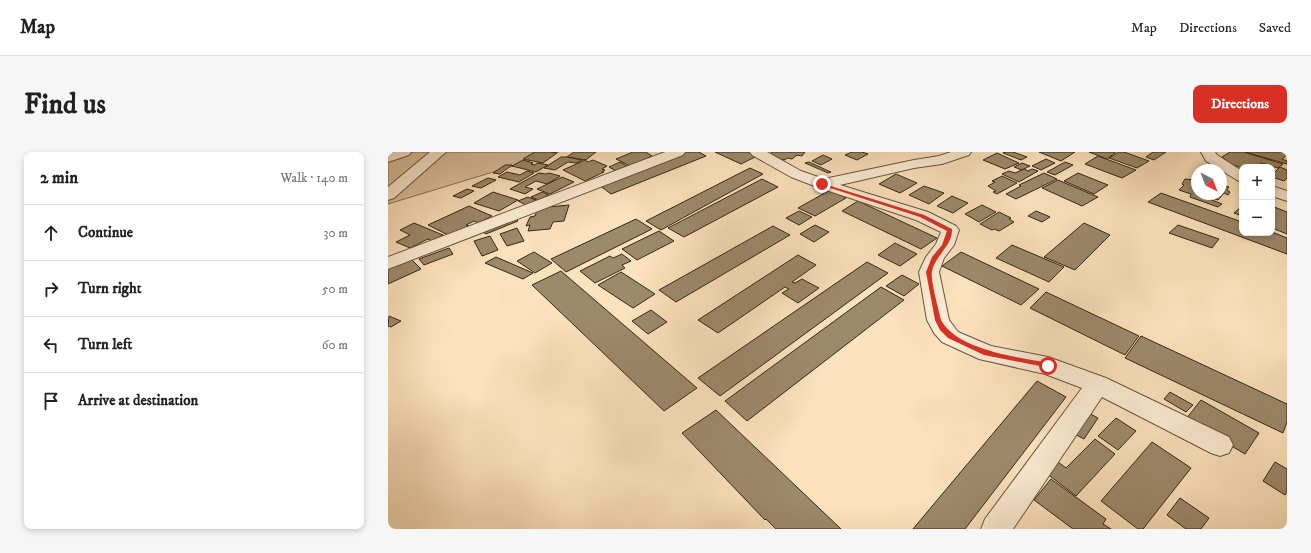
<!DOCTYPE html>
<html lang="en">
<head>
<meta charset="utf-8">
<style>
  :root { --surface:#fff; --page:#f6f6f6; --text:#202124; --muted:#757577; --line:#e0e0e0; --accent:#d93025 }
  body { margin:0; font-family:"IM FELL DW Pica",serif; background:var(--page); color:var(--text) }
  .controls { position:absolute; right:12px; top:12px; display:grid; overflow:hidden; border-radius:8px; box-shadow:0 2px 6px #0003 }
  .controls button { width:36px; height:36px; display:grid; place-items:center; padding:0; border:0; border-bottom:1px solid var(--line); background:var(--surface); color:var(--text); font:20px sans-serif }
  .compass { position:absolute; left:803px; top:12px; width:36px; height:36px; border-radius:50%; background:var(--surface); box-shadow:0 2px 6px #0003; rotate:138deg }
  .stop { position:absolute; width:12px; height:12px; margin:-9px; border:3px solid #d93025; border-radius:50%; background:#fff }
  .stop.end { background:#d93025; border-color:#fff; box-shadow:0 1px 4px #0008 }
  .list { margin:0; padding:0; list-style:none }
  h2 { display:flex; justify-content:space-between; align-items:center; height:52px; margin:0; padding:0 16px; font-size:17px }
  h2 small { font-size:13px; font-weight:400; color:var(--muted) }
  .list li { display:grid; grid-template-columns:26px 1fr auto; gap:12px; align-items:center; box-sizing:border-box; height:56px; padding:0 16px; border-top:1px solid var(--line) }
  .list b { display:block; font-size:15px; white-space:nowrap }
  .list em { font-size:13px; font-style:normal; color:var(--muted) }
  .icon { flex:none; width:22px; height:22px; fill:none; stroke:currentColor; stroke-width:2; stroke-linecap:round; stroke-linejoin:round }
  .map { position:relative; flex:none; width:899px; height:377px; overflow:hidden; border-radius:8px }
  header { display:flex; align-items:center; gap:24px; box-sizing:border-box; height:56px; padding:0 20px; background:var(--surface); border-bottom:1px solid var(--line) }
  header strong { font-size:19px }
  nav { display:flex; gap:22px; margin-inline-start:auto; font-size:14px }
  .intro { display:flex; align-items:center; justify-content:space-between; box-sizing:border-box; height:96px; padding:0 24px }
  h1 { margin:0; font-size:28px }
  .button { padding:10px 18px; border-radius:8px; background:var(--accent); color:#fff; font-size:14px; font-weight:700 }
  main { display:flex; gap:24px; padding:0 24px }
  aside { flex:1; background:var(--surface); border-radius:8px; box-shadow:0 2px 6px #0003 }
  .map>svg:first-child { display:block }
</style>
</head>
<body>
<header>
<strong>Map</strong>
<nav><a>Map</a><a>Directions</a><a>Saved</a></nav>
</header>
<div class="intro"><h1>Find us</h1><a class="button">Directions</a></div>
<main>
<aside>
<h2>2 min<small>Walk · 140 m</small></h2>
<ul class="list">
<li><svg class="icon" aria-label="ahead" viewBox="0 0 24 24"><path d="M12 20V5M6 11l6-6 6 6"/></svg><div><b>Continue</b></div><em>30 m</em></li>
<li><svg class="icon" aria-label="right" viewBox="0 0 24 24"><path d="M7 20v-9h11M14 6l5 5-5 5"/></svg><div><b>Turn right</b></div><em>50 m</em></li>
<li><svg class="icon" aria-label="left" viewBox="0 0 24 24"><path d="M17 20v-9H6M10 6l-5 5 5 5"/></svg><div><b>Turn left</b></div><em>60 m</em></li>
<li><svg class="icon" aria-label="arrive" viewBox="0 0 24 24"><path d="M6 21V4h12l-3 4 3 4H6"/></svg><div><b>Arrive at destination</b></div></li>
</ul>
</aside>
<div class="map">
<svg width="899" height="377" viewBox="0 0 899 377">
  <rect width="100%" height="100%" fill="#fce2bd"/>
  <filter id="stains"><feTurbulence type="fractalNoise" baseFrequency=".005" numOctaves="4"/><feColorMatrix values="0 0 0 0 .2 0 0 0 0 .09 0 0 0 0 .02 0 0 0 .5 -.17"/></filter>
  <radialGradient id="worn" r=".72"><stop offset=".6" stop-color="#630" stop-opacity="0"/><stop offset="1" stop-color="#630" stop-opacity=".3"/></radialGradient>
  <polygon fill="#dac2a0" stroke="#88755a" points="0,0 171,0 0,52"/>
  <g fill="#9d896c" stroke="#362814">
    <polygon points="147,0 162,0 169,1 155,11 135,7"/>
    <polygon points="186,0 208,0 198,8 179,5"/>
    <polygon points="245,0 258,0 264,4 242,14 228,7"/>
    <polygon points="298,0 311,0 318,4 223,42 211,33"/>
    <polygon points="327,0 360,0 369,4 353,12"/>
    <polygon points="384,0 417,0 414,4 409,3 404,7 399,6 397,8 385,6 387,4 381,3"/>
    <polygon points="464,0 474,0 480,2 469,8 457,3"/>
    <polygon points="618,0 625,0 639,5 633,8 615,1"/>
    <polygon points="651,0 687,0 673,9"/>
    <polygon points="701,0 728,0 719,7"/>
    <polygon points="731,0 736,0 761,9 749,16 721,6"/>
    <polygon points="765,0 778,0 766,8 758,5"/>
    <polygon points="842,0 856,0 895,12 890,16 873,11 868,15 851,15 838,10 839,9 834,5"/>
    <polygon points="857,0 899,0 899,3 894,7 899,9 899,12"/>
    <polygon points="609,1 631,11 617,17 595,8"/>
    <polygon points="435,3 444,7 433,13 424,9"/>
    <polygon points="710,4 748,18 734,26 697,12"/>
    <polygon points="173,5 179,5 194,8 188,11 180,10 167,18 156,16"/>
    <polygon points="658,7 667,11 653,18 644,14"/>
    <polygon points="135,8 145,11 143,12 146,13 150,11 160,13 148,20 124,14"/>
    <polygon points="197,8 200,10 205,8 219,14 214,17 217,18 214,20 216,20 197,29 175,18"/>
    <polygon points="232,10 240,15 228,19 221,15"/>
    <polygon points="421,10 443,20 440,21 417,11"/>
    <polygon points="677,10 685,13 667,23 659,20"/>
    <polygon points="634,11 642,14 634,18 626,15"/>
    <polygon points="117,13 124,13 112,22 105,21"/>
    <polygon points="892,15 899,18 899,26 896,29 884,25 884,20 886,21"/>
    <polygon points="362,16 375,22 273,78 258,69"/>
    <polygon points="636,17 640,19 644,17 650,19 631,30 614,22 621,19 627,21"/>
    <polygon points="139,19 146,21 131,30 110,25 119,20 132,23"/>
    <polygon points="151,21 158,22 161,21 172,24 159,32 148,29 137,35 145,37 137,42 122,37"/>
    <polygon points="656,21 669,27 628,47 618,42 633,34 631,33"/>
    <polygon points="690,21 720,33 706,42 676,29"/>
    <polygon points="508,22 529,31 512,41 491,32"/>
    <polygon points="614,24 629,31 609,42 605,40 608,39 600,34 607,30 604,29"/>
    <polygon points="174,25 186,30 162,42 149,37"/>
    <polygon points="100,26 108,28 93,36 84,34"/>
    <polygon points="374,27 390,35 296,85 280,76"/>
    <polygon points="797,27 809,28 809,42 834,52 830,55 802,45 803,42 791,38 796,33 794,32"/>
    <polygon points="670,28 710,45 694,54 654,36"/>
    <polygon points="833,32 841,35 839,38 842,40 840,43 836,41 830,48 812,42 833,42"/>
    <polygon points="536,34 556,41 541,52 521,43"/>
    <polygon points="79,37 86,39 73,46 65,44"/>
    <polygon points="442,38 458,46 427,64 410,56"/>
    <polygon points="105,40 130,48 111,59 86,51"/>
    <polygon points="154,40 161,43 151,48 143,45"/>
    <polygon points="773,41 854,70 854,81 884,80 899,86 899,102 760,50"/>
    <polygon points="564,44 580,51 565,61 549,54"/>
    <polygon points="140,45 148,48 138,53 130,49"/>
    <polygon points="470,49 549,86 533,97 454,59"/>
    <polygon points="181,53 176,69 165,70 162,77 140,79 142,73 138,74 142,65 147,64 150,56"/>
    <polygon points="594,53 608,60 591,70 577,62"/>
    <polygon points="81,54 104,64 90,71 86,69 78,73 81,74 62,84 40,73"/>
    <polygon points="854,54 854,64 846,61"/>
    <polygon points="884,54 899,60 899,82 884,76"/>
    <polygon points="411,59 424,65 411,73 398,66"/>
    <polygon points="648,59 660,64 662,65 654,70 640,64"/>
    <polygon points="611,60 623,66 621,67 626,70 611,79 606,77 604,78 592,72"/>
    <polygon points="128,67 130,69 98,82 95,80"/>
    <polygon points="248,67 264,77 178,120 163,107"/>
    <polygon points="26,71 55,83 44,89 40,87 22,96 8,90 22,83 12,78"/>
    <polygon points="696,71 722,83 687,118 656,105"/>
    <polygon points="427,73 441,80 426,90 412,82"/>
    <polygon points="790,73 831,87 824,96 781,81"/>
    <polygon points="385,74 402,83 288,150 271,138"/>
    <polygon points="129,76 136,89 119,94 112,82"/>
    <polygon points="271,79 286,89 249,108 234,97"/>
    <polygon points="102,84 110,98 94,104 86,89"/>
    <polygon points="507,91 529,102 512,114 490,103"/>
    <polygon points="624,93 676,115 661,130 608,106"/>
    <polygon points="61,96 65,102 36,113 31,107"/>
    <polygon points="146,100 164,111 147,121 129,109"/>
    <polygon points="573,100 651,137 633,153 554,114"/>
    <polygon points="234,102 243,109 234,113 237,116 207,131 192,119 222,104 225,106"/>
    <polygon points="410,103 428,113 404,130 407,131 414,127 431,136 410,151 394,141 401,137 397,135 330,181 310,168"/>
    <polygon points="20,104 33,117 0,132 0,113"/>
    <polygon points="108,105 145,121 135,127 97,111"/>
    <polygon points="479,110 500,121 332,244 310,226"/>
    <polygon points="173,119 309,236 276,259 144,133"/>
    <polygon points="233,120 267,142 245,156 210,133"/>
    <polygon points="514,123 531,132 516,144 498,134"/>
    <polygon points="493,135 516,148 359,269 337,249"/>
    <polygon points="658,140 751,184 737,203 642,156"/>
    <polygon points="263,158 279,170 260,182 244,169"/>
    <polygon points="1,164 13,169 3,175 0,174"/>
    <polygon points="753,184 899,252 899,270 895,281 737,206"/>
    <polygon points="649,229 678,245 577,377 525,377"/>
    <polygon points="782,240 805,253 798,260 776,247"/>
    <polygon points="813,248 871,281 857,302 798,267"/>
    <polygon points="328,258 453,377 388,377 378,367 377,368 294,281"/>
    <polygon points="697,259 710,266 696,287 683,280"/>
    <polygon points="728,266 748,279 730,298 710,284"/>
    <polygon points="707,287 727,302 688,344 658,321 670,310 678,316"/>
    <polygon points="764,290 803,316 755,377 750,377 713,349"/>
    <polygon points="887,310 899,317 899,339 897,343 875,329"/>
    <polygon points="663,327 718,367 715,372 723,377 685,377 646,348"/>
    <polygon points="792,346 821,366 813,377 798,377 779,363"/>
  </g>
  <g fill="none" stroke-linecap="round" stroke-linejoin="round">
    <g stroke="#68563e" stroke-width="2">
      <g id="minor">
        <polygon points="3,0 23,0 21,3 0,10 0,1"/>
        <polygon points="42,0 58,0 6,46 0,48 0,35"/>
        <polygon points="277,0 297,0 295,3 0,117 0,105"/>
        <polygon points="362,0 379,0 413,19 436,27 526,8 551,4 563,0 583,0 581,3 554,12 526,16 452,33 540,60 568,74 571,78 566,93 556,106 551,120 561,168 570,180 603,194 660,205 718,226 841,285 845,293 841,301 832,304 823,301 714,245 625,377 593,377 597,367 694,236 657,222 591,207 554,190 546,181 539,168 531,120 538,105 548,92 553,80 528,68 429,35 403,25 364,3"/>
        <polygon points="813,0 827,0 829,3 854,19 854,30 849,28 818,9"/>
        <polygon points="884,34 899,39 899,49 884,44"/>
      </g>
    </g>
    <use href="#minor" fill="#fdecd4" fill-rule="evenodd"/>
  </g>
  <path fill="#d93025" d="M433,31L536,63L564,77C565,93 547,104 544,119C542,127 551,159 553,168C569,198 629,205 660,211L662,212V216L596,203L560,186L552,178L547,168L538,120L544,105L554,93L559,79L532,65L433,33Z"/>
  <rect width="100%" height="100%" filter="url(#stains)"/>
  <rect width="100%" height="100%" fill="url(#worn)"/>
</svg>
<div class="controls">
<button>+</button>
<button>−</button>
</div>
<svg class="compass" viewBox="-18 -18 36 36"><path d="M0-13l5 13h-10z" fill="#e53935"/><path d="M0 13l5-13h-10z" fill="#757577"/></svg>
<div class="stop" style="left:660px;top:214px"></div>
<div class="stop end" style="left:434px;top:32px"></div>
</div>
</main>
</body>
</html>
